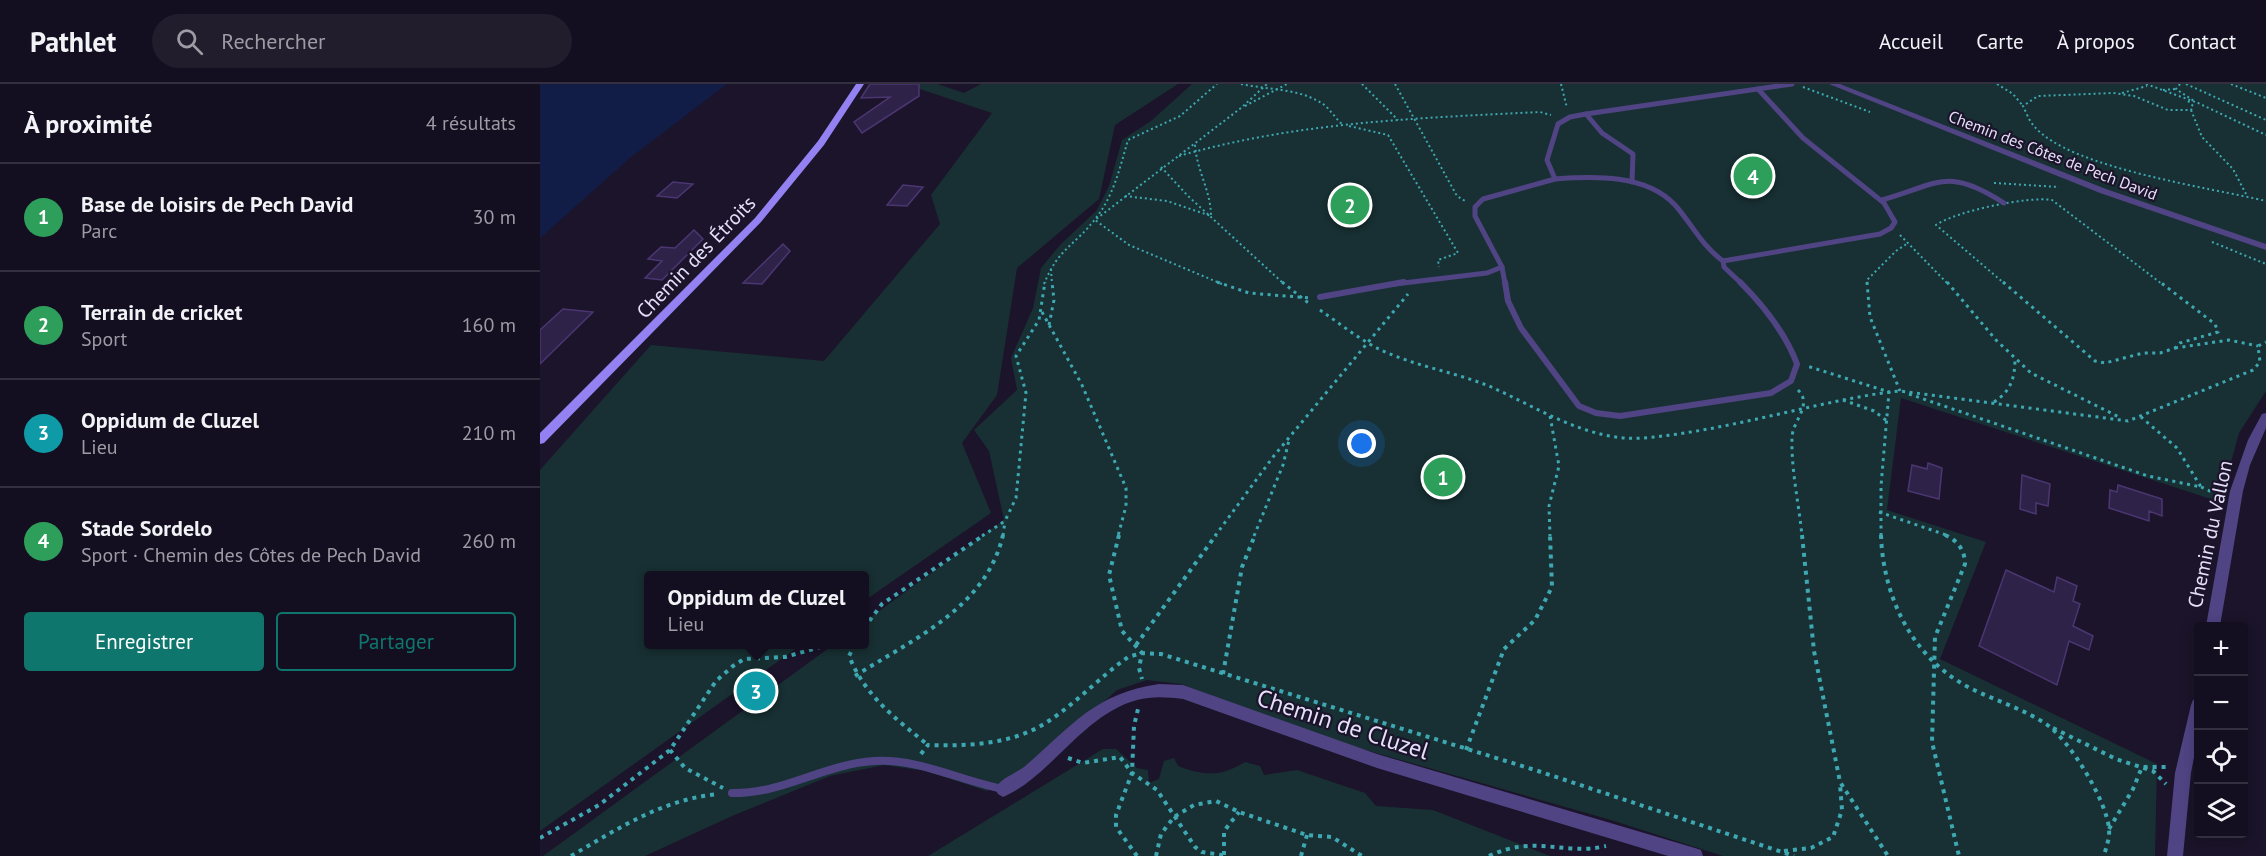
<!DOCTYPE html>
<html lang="fr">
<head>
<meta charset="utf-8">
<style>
  :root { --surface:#140f20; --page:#211d2d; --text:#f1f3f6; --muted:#9d9ca5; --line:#332f3e; --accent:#0f766e }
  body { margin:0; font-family:"PT Sans",sans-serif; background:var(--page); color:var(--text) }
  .controls { position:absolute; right:18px; bottom:18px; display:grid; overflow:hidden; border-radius:6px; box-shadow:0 3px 15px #0003 }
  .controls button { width:54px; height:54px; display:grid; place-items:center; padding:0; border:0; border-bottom:2px solid var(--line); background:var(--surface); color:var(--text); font:30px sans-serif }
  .you { position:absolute; left:822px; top:360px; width:21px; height:21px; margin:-15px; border:4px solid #fff; border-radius:50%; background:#1a73e8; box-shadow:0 0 0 9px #1a73e833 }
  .badge { display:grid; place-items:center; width:39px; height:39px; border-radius:50%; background:var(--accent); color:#fff; font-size:20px; font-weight:700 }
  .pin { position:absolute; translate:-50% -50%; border:3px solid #fff; box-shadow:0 2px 6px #0006 }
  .popup { position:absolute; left:104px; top:487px; width:225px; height:78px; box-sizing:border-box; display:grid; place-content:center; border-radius:6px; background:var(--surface); filter:drop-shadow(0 2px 4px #0005); font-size:20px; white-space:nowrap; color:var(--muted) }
  .popup b { font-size:22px; color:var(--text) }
  .popup::after { content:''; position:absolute; left:50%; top:100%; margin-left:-12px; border:12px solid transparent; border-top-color:var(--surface) }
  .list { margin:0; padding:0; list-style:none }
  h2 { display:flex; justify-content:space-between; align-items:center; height:78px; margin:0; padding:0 24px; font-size:26px }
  h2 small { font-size:20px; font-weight:400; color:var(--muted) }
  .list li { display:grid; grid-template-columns:39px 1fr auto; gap:18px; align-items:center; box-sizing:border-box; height:108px; padding:0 24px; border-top:2px solid var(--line) }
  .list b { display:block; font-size:22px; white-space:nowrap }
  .list p { margin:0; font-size:20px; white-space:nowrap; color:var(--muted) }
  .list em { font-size:20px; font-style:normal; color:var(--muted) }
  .actions { display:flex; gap:12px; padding:18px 24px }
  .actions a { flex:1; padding:14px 0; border:2px solid var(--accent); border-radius:6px; text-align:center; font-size:21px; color:var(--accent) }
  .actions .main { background:var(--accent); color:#fff }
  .icon { flex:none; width:33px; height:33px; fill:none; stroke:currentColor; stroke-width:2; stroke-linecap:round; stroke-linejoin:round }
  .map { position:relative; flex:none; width:1726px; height:772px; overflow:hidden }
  header { display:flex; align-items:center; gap:36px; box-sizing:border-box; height:84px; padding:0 30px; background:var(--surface); border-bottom:2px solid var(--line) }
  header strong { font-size:28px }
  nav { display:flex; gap:33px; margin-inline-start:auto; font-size:21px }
  .search { width:420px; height:54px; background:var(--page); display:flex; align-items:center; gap:15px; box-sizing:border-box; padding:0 21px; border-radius:33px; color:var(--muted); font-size:22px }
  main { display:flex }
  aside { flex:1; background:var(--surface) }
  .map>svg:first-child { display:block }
</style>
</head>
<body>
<header>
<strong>Pathlet</strong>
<div class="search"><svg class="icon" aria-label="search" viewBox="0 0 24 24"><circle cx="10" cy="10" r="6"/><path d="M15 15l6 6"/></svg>Rechercher</div>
<nav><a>Accueil</a><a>Carte</a><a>À propos</a><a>Contact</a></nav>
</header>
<main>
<aside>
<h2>À proximité<small>4 résultats</small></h2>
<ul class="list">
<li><span class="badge" style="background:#2e9e5b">1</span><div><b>Base de loisirs de Pech David</b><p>Parc</p></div><em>30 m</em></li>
<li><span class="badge" style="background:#2e9e5b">2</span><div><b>Terrain de cricket</b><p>Sport</p></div><em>160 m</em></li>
<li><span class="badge" style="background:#0f9aa8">3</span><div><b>Oppidum de Cluzel</b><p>Lieu</p></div><em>210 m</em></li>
<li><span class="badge" style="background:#2e9e5b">4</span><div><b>Stade Sordelo</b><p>Sport · Chemin des Côtes de Pech David</p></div><em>260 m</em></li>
</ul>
<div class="actions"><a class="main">Enregistrer</a><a>Partager</a></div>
</aside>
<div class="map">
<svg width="1726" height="772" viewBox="0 0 1726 772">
  <rect width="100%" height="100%" fill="#1b142a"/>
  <g fill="#183033">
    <polygon points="365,0 397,0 424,9 441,0 638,0 575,41 559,115 477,184 457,311 422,359 451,429 324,517 324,492 108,492 108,560 261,561 0,747 0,386 111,261 284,277 400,140 391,111 452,29"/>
    <polygon points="652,0 1726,0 1726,307 1699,349 1680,418 1361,314 1347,426 1446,458 1400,575 1617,680 1615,772 1183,772 1071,736 766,649 641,600 607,596 577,606 496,679 447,707 386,687 344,681 290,692 192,732 105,772 3,772 293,561 324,560 324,538 464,436 449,367 434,346 477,306 471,274 493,224 501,184 520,161 557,126 569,102 582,56 611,37"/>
    <path d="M563,665H576L597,684L608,686L609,699L619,695L624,677L634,674L638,682C665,692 680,693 705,678L720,682L724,691L757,686L825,709L836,722L893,726L1010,772H388Z"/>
  </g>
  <polygon fill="#111d46" points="0,0 187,0 90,74 0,154"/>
  <g fill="#2f2249" stroke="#4b3672" stroke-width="1.5">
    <polygon points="330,0 379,0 379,12 322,49 314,38 350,13 321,14"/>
    <polygon points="133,98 153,100 137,114 117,112"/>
    <polygon points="363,101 383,103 367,122 347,121"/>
    <polygon points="154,146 163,155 122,196 105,194 122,177 108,175 121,163 135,164"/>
    <polygon points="243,160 250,167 222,200 203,199"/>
    <polygon points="23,225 53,228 0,280 0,246"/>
    <polygon points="1388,379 1402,384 1399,415 1368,407 1372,381 1387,385"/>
    <polygon points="1482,391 1510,400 1508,422 1496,419 1496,430 1480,425"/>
    <polygon points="1578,401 1622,415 1622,432 1609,427 1609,437 1569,424 1570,406 1577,408"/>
    <polygon points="1466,486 1514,508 1517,493 1537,502 1533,517 1540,520 1533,542 1553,552 1549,566 1529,557 1517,601 1439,562"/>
  </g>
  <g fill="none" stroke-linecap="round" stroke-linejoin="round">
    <g stroke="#3ea8b2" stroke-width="2" stroke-dasharray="2 3" stroke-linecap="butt">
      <path d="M701,0C728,6 759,4 783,20C790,25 795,34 802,40"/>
      <polyline points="822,0 858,36"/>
      <polyline points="855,0 917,112 925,117"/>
      <polyline points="1021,0 1027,24"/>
      <polyline points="1457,0 1473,10 1483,22"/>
      <polyline points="1606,0 1658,19 1726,51"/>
      <polyline points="1640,0 1636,5 1654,17"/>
      <polyline points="1646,0 1726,36"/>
      <polyline points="1691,0 1726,14"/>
      <polyline points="1263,3 1330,28"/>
      <polyline points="1623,6 1636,5"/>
      <polyline points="1582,9 1607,2"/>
      <path d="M1648,17L1653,22L1651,26H1628L1594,12L1573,9L1498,12L1483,22C1486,28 1489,37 1494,42C1528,84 1672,104 1726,117"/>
      <polyline points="705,22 747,0"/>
      <polyline points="1651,26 1662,53 1693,85 1706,110"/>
      <polyline points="809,42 848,51 918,169 898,176 899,183"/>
      <path d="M639,72C757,38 878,34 1000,28L1011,31"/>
      <polyline points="621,83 648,112 744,200"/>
      <polyline points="1454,99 1519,103"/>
      <path d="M585,112L627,117L671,132C671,107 656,85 655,60"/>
      <polyline points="1360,151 1408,200"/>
      <polyline points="1672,158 1726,180"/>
      <polyline points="511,185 512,200"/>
      <path d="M504,200C519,163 535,162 556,134C574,111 580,83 588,56L640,32L677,0"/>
      <polyline points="682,200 589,161 555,136 701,24 727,0"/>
      <polyline points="1327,200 1327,196 1356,167 1368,159"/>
      <path d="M1465,200L1396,141C1416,127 1489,112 1512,116L1622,200"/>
    </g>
    <g stroke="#3ea8b2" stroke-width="3" stroke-dasharray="3 4.5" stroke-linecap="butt">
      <polyline points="677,198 709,209 770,214"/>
      <polyline points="742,198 771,221"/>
      <polyline points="1327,198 1330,233 1360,307"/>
      <polyline points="1407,198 1456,256 1491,289 1581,334"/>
      <polyline points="1463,198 1555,277 1565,279 1603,269 1620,269 1635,264 1640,259 1678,248 1675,240 1620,198"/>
      <path d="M780,226C799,239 820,256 841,266C875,282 914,288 949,302C997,323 1048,358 1103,354C1187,347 1266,320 1349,308L1267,282"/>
      <polyline points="502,228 542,301 586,404 586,422 578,452"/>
      <polyline points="509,241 514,216 512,198"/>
      <polyline points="1635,264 1689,256 1718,262"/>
      <path d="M1258,306C1273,321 1253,336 1252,353C1251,386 1259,420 1262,452"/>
      <polyline points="1369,310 1608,392 1661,403 1637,364 1601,333"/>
      <polyline points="1303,316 1334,327 1347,337"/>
      <path d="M1454,318C1471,307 1475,294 1475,274"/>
      <polyline points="1010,332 1019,382 1009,422 1010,452"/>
      <polyline points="1661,403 1681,412"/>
      <polyline points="1339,428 1409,452"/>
      <polyline points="442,452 465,437 476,414 486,309 476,272 499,236 505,198"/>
      <polyline points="463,452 465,437"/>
      <polyline points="675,452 733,373 868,210"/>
      <polyline points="714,452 743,381 749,356"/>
      <polyline points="1341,452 1341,402 1349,308 1360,307 1588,337 1713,286 1720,278 1718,262 1726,258"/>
    </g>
    <g stroke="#3ea8b2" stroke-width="4" stroke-dasharray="4 5" stroke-linecap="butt">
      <polyline points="579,451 569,491 582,547 602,569 599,584 602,595"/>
      <polyline points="1262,451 1274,567 1300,698 1348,772"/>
      <path d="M1341,451C1343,513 1372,573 1428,603C1453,616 1482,624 1506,640C1529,655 1567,717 1569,745C1570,754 1566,763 1564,772"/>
      <path d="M1405,451C1417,456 1425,466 1425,480L1395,553L1392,658L1419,772"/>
      <polyline points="324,544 342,520 444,451"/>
      <path d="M315,560L309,572C325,612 356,635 388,661"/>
      <polyline points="596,561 676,451"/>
      <polyline points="683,590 702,483 715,451"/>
      <path d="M315,592C373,555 446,524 463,451"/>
      <polyline points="1513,644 1576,675 1613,687 1626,700"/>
      <polyline points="130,666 145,684 183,704"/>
      <polyline points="926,666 964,565 995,536 1012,503 1010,451"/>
      <path d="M381,670L388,661C425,662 463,661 497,644C530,626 557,595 588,573L602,569L621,570L995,686L1254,772"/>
      <polyline points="528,674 543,679 580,673 592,689 617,706 655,763 662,768 688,772"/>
      <polyline points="1569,745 1593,705 1602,683 1629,683"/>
      <polyline points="0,754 59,721 130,666 176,597 193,582 204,575 245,573 291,560"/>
      <polyline points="1244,767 1271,764 1293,753 1302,726 1300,700"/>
      <polyline points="684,771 684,747 699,728"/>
      <path d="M31,772C79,744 123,715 179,710"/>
      <polyline points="597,772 576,743 576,731 592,689 594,642 598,625"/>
      <polyline points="616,772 621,750 634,733 654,721 676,717 699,728 767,751 792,753 822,772"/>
      <polyline points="761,772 767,751"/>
      <path d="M949,772C996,750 1023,772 1066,762"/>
    </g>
    <g stroke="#504484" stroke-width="5">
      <path d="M1046,30L1030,33L1018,40L1007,76L1015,95C1054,92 1106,90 1135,121C1152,140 1161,161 1183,177L1340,150L1351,144L1355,138L1344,119L1263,54L1218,5"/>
      <polyline points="1092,98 1093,70 1062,49 1046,30 1252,0"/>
      <path d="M1342,116C1399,100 1407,82 1464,119"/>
      <polyline points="1183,177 1184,183 1202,200"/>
      <polyline points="855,200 947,189 962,183"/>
      <polyline points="965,200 962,183 935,132 935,123 943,115 1015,95"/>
    </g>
    <g stroke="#504484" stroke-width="6">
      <path d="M965,198L968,217L981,244L1039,322L1056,329L1080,332L1231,309L1251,297L1257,280C1245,248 1224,222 1200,198"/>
      <polyline points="780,213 864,198"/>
    </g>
    <path stroke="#504484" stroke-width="8" d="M192,709C243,710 284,680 334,677C378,674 421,697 463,705"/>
    <g fill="#504484" fill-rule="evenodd">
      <polygon points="1289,0 1300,0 1566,105 1726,160 1726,166 1560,109"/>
      <polygon points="1726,329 1726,344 1710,381 1703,407 1680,542 1666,542 1690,407 1708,356 1722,330"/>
      <path d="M619,600L643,601L837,670L1155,764L1161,766L1163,772H1128L837,684L643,615C627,613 612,612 597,616C562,625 534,657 508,681C495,693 480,706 463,713L458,710L455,705C460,694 475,690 484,683C530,644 554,609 619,600Z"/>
      <polygon points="1658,614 1658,652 1651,689 1643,772 1627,772 1635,689 1651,621 1653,616"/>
    </g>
    <polygon fill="#9481f2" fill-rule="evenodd" points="316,0 324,0 284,61 221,138 4,359 0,360 0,349 215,134 278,57"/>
  </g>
  <g text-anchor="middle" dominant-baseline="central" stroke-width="4.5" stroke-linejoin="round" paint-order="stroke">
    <g font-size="16" fill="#e7e0fc" stroke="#1b142a">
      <text transform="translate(1513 71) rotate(21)">Chemin des Côtes de Pech David</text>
    </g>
    <g font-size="20" fill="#e7e0fc" stroke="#1b142a">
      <text transform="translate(156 173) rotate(-46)">Chemin des Étroits</text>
      <text transform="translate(1670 450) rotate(-78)">Chemin du Vallon</text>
    </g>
    <g font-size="24" fill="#e7e0fc" stroke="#1b142a">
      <text transform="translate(803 640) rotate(18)">Chemin de Cluzel</text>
    </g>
  </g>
</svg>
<div class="controls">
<button>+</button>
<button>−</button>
<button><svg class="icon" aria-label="locate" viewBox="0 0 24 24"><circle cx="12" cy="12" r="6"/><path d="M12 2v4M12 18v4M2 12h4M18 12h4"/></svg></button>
<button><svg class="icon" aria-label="layers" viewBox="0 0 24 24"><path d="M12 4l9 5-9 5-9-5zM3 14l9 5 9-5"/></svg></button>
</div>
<div class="you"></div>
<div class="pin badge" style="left:903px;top:393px;background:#2e9e5b">1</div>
<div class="pin badge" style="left:810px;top:121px;background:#2e9e5b">2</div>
<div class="pin badge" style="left:216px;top:607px;background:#0f9aa8">3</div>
<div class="popup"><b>Oppidum de Cluzel</b>Lieu</div>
<div class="pin badge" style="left:1213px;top:92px;background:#2e9e5b">4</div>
</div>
</main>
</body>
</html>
